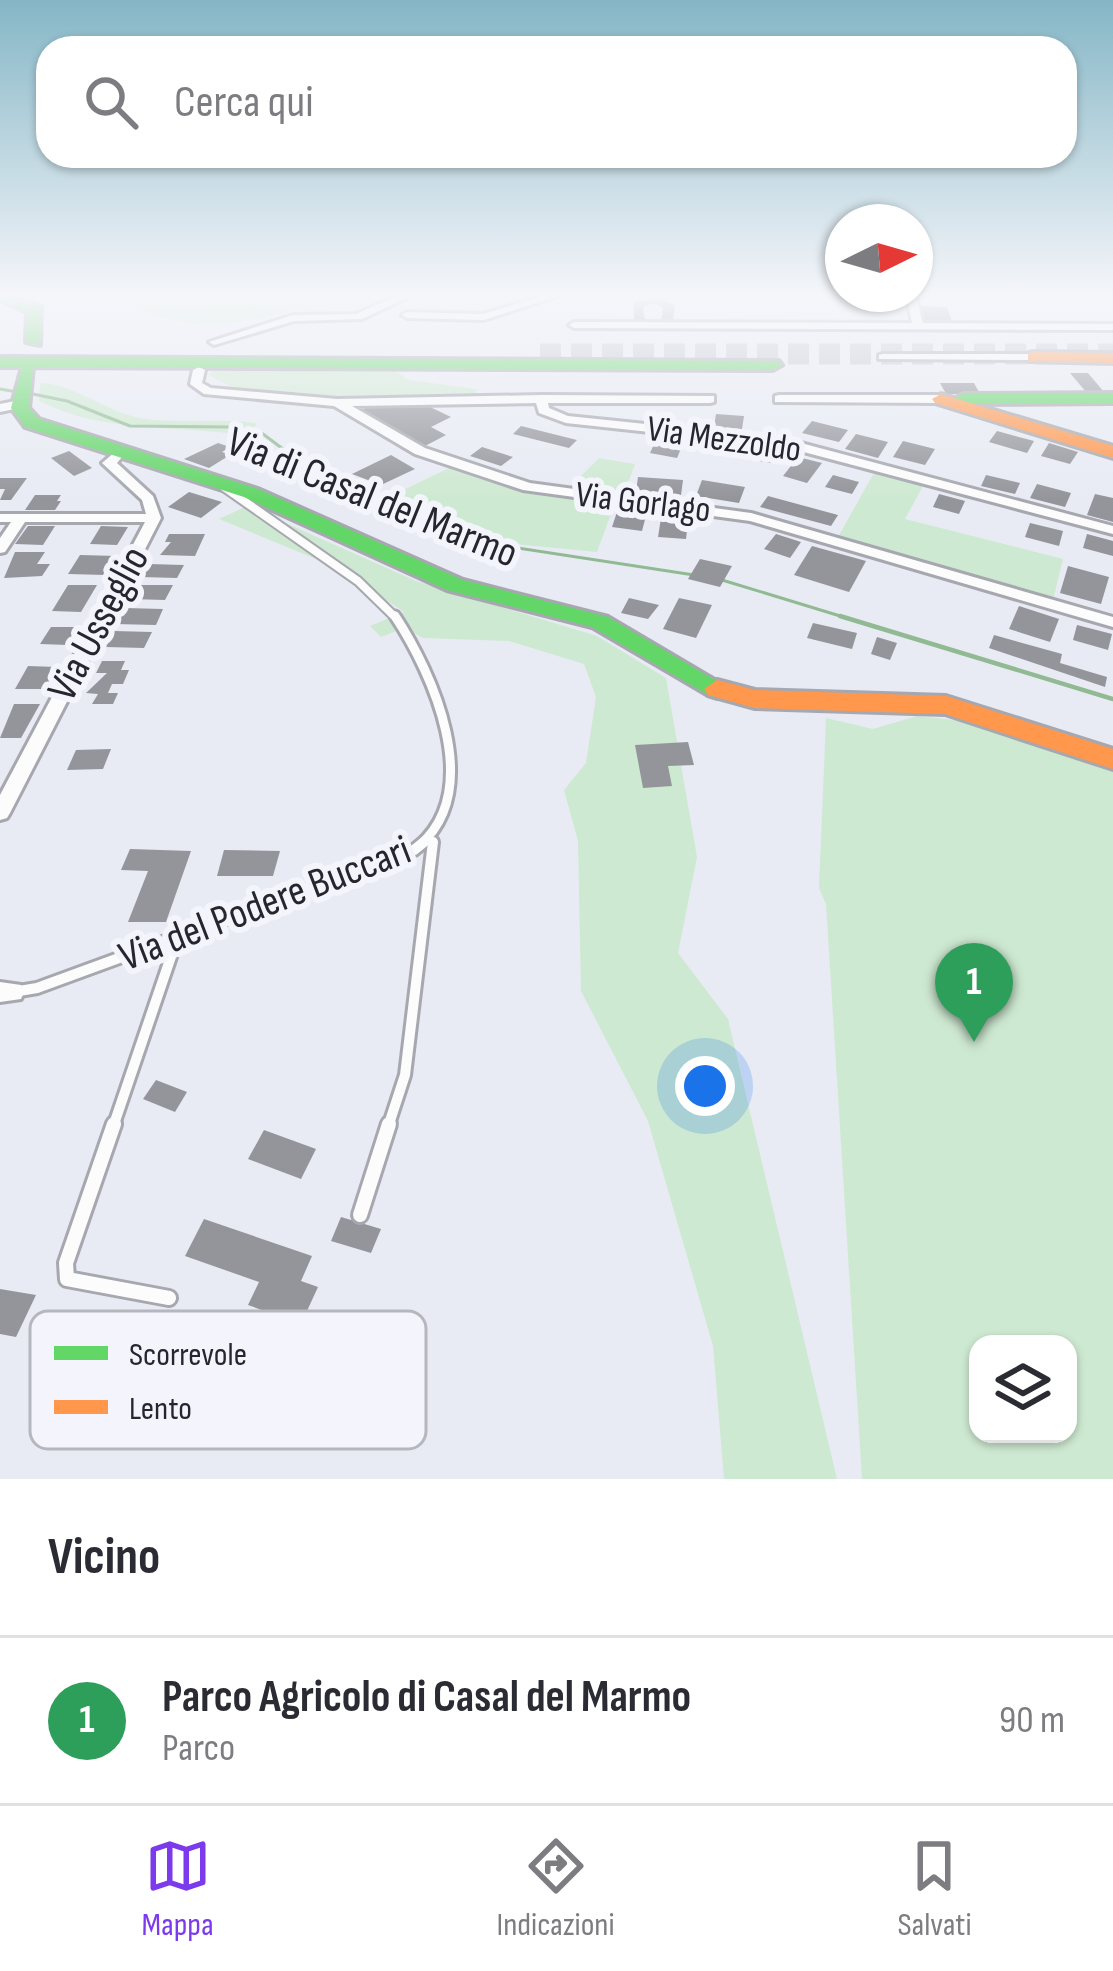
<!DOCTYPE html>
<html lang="it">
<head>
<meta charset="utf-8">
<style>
  :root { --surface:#fff; --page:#f2f2f3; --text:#2b2b33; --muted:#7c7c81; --line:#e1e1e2; --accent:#7c3aed }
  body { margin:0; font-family:"Sofia Sans Condensed",sans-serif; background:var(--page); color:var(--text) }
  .controls { position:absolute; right:36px; bottom:36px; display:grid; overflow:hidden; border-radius:24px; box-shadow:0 3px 9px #0004 }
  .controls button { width:108px; height:108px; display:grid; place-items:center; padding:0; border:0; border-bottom:3px solid var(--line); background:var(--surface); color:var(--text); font:60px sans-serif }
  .compass { position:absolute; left:825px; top:204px; width:108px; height:108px; border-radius:50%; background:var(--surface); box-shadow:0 3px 9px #0004; rotate:85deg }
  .you { position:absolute; left:705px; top:1086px; width:42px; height:42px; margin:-30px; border:9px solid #fff; border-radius:50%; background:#1a73e8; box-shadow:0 0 0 18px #1a73e833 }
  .badge { display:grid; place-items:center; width:78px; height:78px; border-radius:50%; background:var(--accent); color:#fff; font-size:39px; font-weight:700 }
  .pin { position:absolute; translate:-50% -99px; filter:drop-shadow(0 3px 6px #0008) }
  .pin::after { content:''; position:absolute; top:63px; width:42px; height:36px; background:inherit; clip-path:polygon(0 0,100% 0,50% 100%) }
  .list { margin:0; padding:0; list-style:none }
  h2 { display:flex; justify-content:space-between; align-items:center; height:156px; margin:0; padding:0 48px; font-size:51px }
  h2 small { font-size:39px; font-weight:400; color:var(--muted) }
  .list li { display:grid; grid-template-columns:78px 1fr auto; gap:36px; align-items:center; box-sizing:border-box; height:168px; padding:0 48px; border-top:3px solid var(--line) }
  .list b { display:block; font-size:45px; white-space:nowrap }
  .list p { margin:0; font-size:39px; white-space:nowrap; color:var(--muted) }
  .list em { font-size:39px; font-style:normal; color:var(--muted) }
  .icon { flex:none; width:66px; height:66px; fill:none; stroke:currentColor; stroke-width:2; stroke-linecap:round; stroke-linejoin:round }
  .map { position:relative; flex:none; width:1113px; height:1479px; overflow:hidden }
  .search { position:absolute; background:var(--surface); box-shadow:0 3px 9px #0004; left:36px; right:36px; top:36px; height:132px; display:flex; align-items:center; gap:30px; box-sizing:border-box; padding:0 42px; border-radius:36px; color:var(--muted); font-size:45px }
  .sheet { height:324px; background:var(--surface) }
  nav { display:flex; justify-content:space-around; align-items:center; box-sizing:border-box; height:168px; border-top:3px solid var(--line); background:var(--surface); font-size:33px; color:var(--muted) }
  nav a { display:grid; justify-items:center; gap:6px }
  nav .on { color:var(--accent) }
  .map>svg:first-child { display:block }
</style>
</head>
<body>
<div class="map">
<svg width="1113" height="1479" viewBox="0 0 1113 1479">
  <rect width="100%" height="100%" fill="#e8ebf4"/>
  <g fill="#cee9d1" fill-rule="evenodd">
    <path d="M146,293H178L165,300C189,323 248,294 277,293C300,292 323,293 346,293C274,314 204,346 134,304Z"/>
    <polygon points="215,370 397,372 408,380 477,389 474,397 285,396 233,388 208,374"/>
    <path d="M40,383C71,383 103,409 135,417C163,424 221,418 257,423L250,436C176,424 107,435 39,401Z"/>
    <polygon points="599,458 635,464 623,497 567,490"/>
    <polygon points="453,466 526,492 615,503 597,552 514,544 390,502 393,495"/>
    <polygon points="875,471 924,484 905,519 1063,559 1053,600 838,537"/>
    <polygon points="247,506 416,581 597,636 666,678 697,857 678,953 728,1019 837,1479 724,1479 713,1346 648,1121 581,991 578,841 564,790 586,763 596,697 584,664 509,641 423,638 404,628 381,637 370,626 404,612 338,568 219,519"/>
    <path d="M917,716L1001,725L1113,762V1479H862L826,904L819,888L826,718L873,729ZM978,1344H1068V1434H978Z"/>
  </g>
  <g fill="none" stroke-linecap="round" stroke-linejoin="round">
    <g stroke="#91ba93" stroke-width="3">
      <polyline points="0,389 17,392"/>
      <polyline points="28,393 67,401 130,426 232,427 263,434 327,482 479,542 694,575"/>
      <polyline points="722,580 850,619"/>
    </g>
    <polyline stroke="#91ba93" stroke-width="4.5" points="840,616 1113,699"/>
  </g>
  <g fill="#93959b">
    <polygon points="657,298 675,305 673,321 661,320 663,308 654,303 643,307 645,320 634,321 634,302"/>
    <polygon points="920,306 947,307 952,321 925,320"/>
    <polygon points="1070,373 1088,373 1104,392 1086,392"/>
    <polygon points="940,383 974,383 980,394 946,394"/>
    <polygon points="428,406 451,417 431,427 446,435 425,446 358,412 369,407"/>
    <polygon points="716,414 744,416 742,429 714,427"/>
    <polygon points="812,421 848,430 839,442 802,433"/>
    <polygon points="521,426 577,440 569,448 513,434"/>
    <polygon points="997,431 1034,441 1027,453 989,442"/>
    <polygon points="856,434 888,442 878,458 845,449"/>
    <polygon points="656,440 683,444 677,458 650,453"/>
    <polygon points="903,441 935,449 925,465 893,457"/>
    <polygon points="218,443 230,447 222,452 230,455 209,468 184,459"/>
    <polygon points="1049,443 1078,452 1070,464 1041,456"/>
    <polygon points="736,446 775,453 771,463 731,456"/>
    <polygon points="482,447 513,457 501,466 470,456"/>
    <polygon points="69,451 92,468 74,476 51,458"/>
    <polygon points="391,455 415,469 381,485 352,474"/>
    <polygon points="798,457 822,463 807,483 783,476"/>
    <polygon points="833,475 859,482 852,494 825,487"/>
    <polygon points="986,475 1020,483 1015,494 981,486"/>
    <polygon points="638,477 683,480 681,495 636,492"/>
    <polygon points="0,478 27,478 11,500 0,500 5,489 0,489"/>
    <polygon points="702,480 745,487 739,503 696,496"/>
    <polygon points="1037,484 1071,493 1065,507 1030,498"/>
    <polygon points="189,492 222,502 201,518 168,507"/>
    <polygon points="939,494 965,501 959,514 933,507"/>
    <polygon points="1095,494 1113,498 1113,522 1087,515"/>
    <polygon points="35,495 61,495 57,501 61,501 55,510 25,510"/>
    <polygon points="768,496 838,515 831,526 760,507"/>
    <polygon points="618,509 647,512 642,531 612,527"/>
    <polygon points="661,518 688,521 686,539 658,537"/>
    <polygon points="1030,523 1063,531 1059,546 1025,537"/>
    <polygon points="28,526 55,526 43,545 15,544"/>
    <polygon points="101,526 128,527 117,545 90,544"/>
    <polygon points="169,534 205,534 195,556 160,555 171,542 165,542"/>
    <polygon points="776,534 801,542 790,558 764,549"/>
    <polygon points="1087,534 1113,541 1113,556 1083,548"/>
    <polygon points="812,546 866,561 849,592 794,575"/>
    <polygon points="15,552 45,552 37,564 50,564 42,576 4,578"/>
    <polygon points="80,555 116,556 105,575 68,574"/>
    <polygon points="700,559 732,566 720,587 688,579"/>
    <polygon points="148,564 184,565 177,578 141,577"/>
    <polygon points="1068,566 1109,577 1101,604 1060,593"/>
    <polygon points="68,585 97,585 81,612 52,611"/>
    <polygon points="138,585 173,585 165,600 130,599"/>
    <polygon points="629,598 659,605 648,619 621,613"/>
    <polygon points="679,598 712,605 696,638 663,629"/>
    <polygon points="1019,606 1059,619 1050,642 1009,629"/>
    <polygon points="124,608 163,609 156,625 115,624"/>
    <polygon points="813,623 857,633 852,649 807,638"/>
    <polygon points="1077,625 1112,634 1108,650 1073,640"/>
    <polygon points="51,627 78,627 68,645 40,644"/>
    <polygon points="114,631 152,632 144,648 106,647"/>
    <polygon points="994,635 1062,654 1060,663 1107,677 1105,687 989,648"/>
    <polygon points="877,637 897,643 890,660 871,654"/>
    <polygon points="102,661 125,661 121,670 129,670 123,684 112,684 108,693 118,693 113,704 92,704 98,694 86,693 107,673 96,673"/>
    <polygon points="28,666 57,667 45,689 15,689"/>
    <polygon points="14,704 40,704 21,738 0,738"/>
    <polygon points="688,742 694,765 668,766 672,786 643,788 635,745"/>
    <polygon points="111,749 103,769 67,770 76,750"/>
    <polygon points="130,849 191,851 166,922 128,922 148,871 121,870"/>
    <polygon points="224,850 280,851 273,876 217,876"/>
    <polygon points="156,1080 187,1092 175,1112 143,1099"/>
    <polygon points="264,1130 316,1149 301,1179 248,1159"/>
    <polygon points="341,1217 381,1229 371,1253 331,1241"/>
    <polygon points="204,1219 312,1256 301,1281 318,1287 301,1324 248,1305 259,1282 185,1256"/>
    <polygon points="0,1289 36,1295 16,1337 0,1334"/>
  </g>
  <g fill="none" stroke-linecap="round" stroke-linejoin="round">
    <polyline stroke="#c1c4cc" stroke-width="21" stroke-dasharray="21 10" stroke-linecap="butt" points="540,354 1113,354"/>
    <g stroke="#a7a8af" stroke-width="12">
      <polyline id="lane-far3" points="224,487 358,581 397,619"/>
    </g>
    <g stroke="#a7a8af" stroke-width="15">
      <path id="lane-far2" d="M395,616C433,674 484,788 420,845"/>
    </g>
    <g stroke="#a7a8af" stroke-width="16">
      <g id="lane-far1">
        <polyline points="13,992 37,988 414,850 424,842"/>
        <polyline points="113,1127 176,942"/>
        <polyline points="388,1127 405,1075 433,842"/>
      </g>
    </g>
    <g stroke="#a7a8af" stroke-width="20">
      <g id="lane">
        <polyline points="114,1124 66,1263 67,1279 169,1298"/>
        <polyline points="360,1215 389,1124"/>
      </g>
    </g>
    <g stroke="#a7a8af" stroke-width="6">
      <g id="street">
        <polygon points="404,293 417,293 362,319 294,321 214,345 209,342 293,315 356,314"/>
        <polygon points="552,293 567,293 484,320 407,318 402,315 407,312 483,314"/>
        <polygon points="915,293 923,323 1113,324 1113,330 574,328 569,325 574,322 912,323 906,294"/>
        <polygon points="883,354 1034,354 1040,357 1034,360 879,359 879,355"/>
        <polygon points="199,367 205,370 202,383 211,388 337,399 542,395 714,396 714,402 710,403 548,403 549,408 568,416 782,438 1113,526 1113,534 781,446 566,423 539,413 536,403 352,406 425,448 530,483 751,513 1113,617 1113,627 750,521 523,490 415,454 334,406 204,394 190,384 193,370"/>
        <polygon points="779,395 941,395 947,399 941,403 775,402 775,396"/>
        <polygon points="20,400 26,404 24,407 0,412 0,404"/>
        <polygon points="122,446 128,450 117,463 153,496 161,518 10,813 7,818 0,820 0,795 145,522 25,522 5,552 0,553 0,538 11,522 0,522 0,514 146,514 142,500 102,463"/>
        <polygon points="0,982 21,985 24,992 21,999 0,1002"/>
      </g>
    </g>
    <g stroke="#a7a8af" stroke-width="6">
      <g id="fast">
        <polygon points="0,293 41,307 40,345 26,342 27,312 0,300"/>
        <polygon points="0,357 779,361 782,365 773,370 33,367 29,408 39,419 258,489 463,580 608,617 730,689 717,698 708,695 592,627 447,590 244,497 25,427 11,408 22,367 0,367"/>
        <polygon points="1113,393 1113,403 963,404 954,399 963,394"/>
      </g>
    </g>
    <g stroke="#a7a8af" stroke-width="6">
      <g id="slow">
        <polygon points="1034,352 1113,353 1113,363 1028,361 1028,353"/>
        <polygon points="941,394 1113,446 1113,458 935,403 932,399"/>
        <polygon points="717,680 755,690 946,696 1113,749 1113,769 945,714 755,708 708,695 704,689"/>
      </g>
    </g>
    <use href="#lane-far3" stroke="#fcfcfd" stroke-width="8"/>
    <use href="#lane-far2" stroke="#fcfcfd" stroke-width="9"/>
    <use href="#lane-far1" stroke="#fcfcfd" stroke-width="10"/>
    <use href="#lane" stroke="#fcfcfd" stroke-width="14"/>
    <use href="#street" fill="#fcfcfd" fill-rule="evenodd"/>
    <use href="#fast" fill="#63d668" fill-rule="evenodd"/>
    <use href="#slow" fill="#ff974d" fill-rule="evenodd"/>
  </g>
  <linearGradient id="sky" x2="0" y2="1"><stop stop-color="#85b6c6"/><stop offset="0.59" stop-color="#f5f6fa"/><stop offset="1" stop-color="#f5f6fa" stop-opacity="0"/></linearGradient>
  <rect width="1113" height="500" fill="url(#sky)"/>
  <g text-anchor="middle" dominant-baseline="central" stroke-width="12" stroke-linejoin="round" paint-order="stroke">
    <g font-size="36" fill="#26272e" stroke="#f4f5fc">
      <text transform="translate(724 440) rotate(8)">Via Mezzoldo</text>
      <text transform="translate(643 503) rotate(7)">Via Gorlago</text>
    </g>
    <g font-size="42" fill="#26272e" stroke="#f4f5fc">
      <text transform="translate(372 498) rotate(22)">Via di Casal del Marmo</text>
      <text transform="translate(99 624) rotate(-62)">Via Usseglio</text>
      <text transform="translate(265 904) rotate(-21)">Via del Podere Buccari</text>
    </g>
  </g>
  <rect x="30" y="1311" width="396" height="138" rx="18" fill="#f4f5fc" stroke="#b6b7be" stroke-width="3"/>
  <rect x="54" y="1346" width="54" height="14" fill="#63d668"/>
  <rect x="54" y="1400" width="54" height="14" fill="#ff974d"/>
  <g font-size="33" fill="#26272e">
    <text x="129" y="1365">Scorrevole</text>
    <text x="129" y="1419">Lento</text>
  </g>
</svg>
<div class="controls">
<button><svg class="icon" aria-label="layers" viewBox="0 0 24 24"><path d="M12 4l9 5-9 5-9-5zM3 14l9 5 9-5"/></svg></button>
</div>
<svg class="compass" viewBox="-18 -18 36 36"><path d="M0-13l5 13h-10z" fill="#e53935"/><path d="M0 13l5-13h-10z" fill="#7c7c81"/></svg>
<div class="you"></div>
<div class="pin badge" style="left:974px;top:1042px;background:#2e9e5b">1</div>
<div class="search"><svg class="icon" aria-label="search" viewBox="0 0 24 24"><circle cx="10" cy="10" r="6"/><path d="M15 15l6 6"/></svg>Cerca qui</div>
</div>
<section class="sheet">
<h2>Vicino<small></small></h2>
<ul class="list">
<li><span class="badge" style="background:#2e9e5b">1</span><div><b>Parco Agricolo di Casal del Marmo</b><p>Parco</p></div><em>90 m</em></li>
</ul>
</section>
<nav>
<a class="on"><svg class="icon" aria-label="map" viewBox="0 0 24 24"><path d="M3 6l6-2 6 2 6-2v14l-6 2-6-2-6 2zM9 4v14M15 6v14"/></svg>Mappa</a>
<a><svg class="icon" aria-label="directions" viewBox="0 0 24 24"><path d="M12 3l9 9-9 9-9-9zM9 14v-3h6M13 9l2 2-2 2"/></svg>Indicazioni</a>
<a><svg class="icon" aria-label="saved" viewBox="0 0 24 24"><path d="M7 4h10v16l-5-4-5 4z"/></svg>Salvati</a>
</nav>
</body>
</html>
